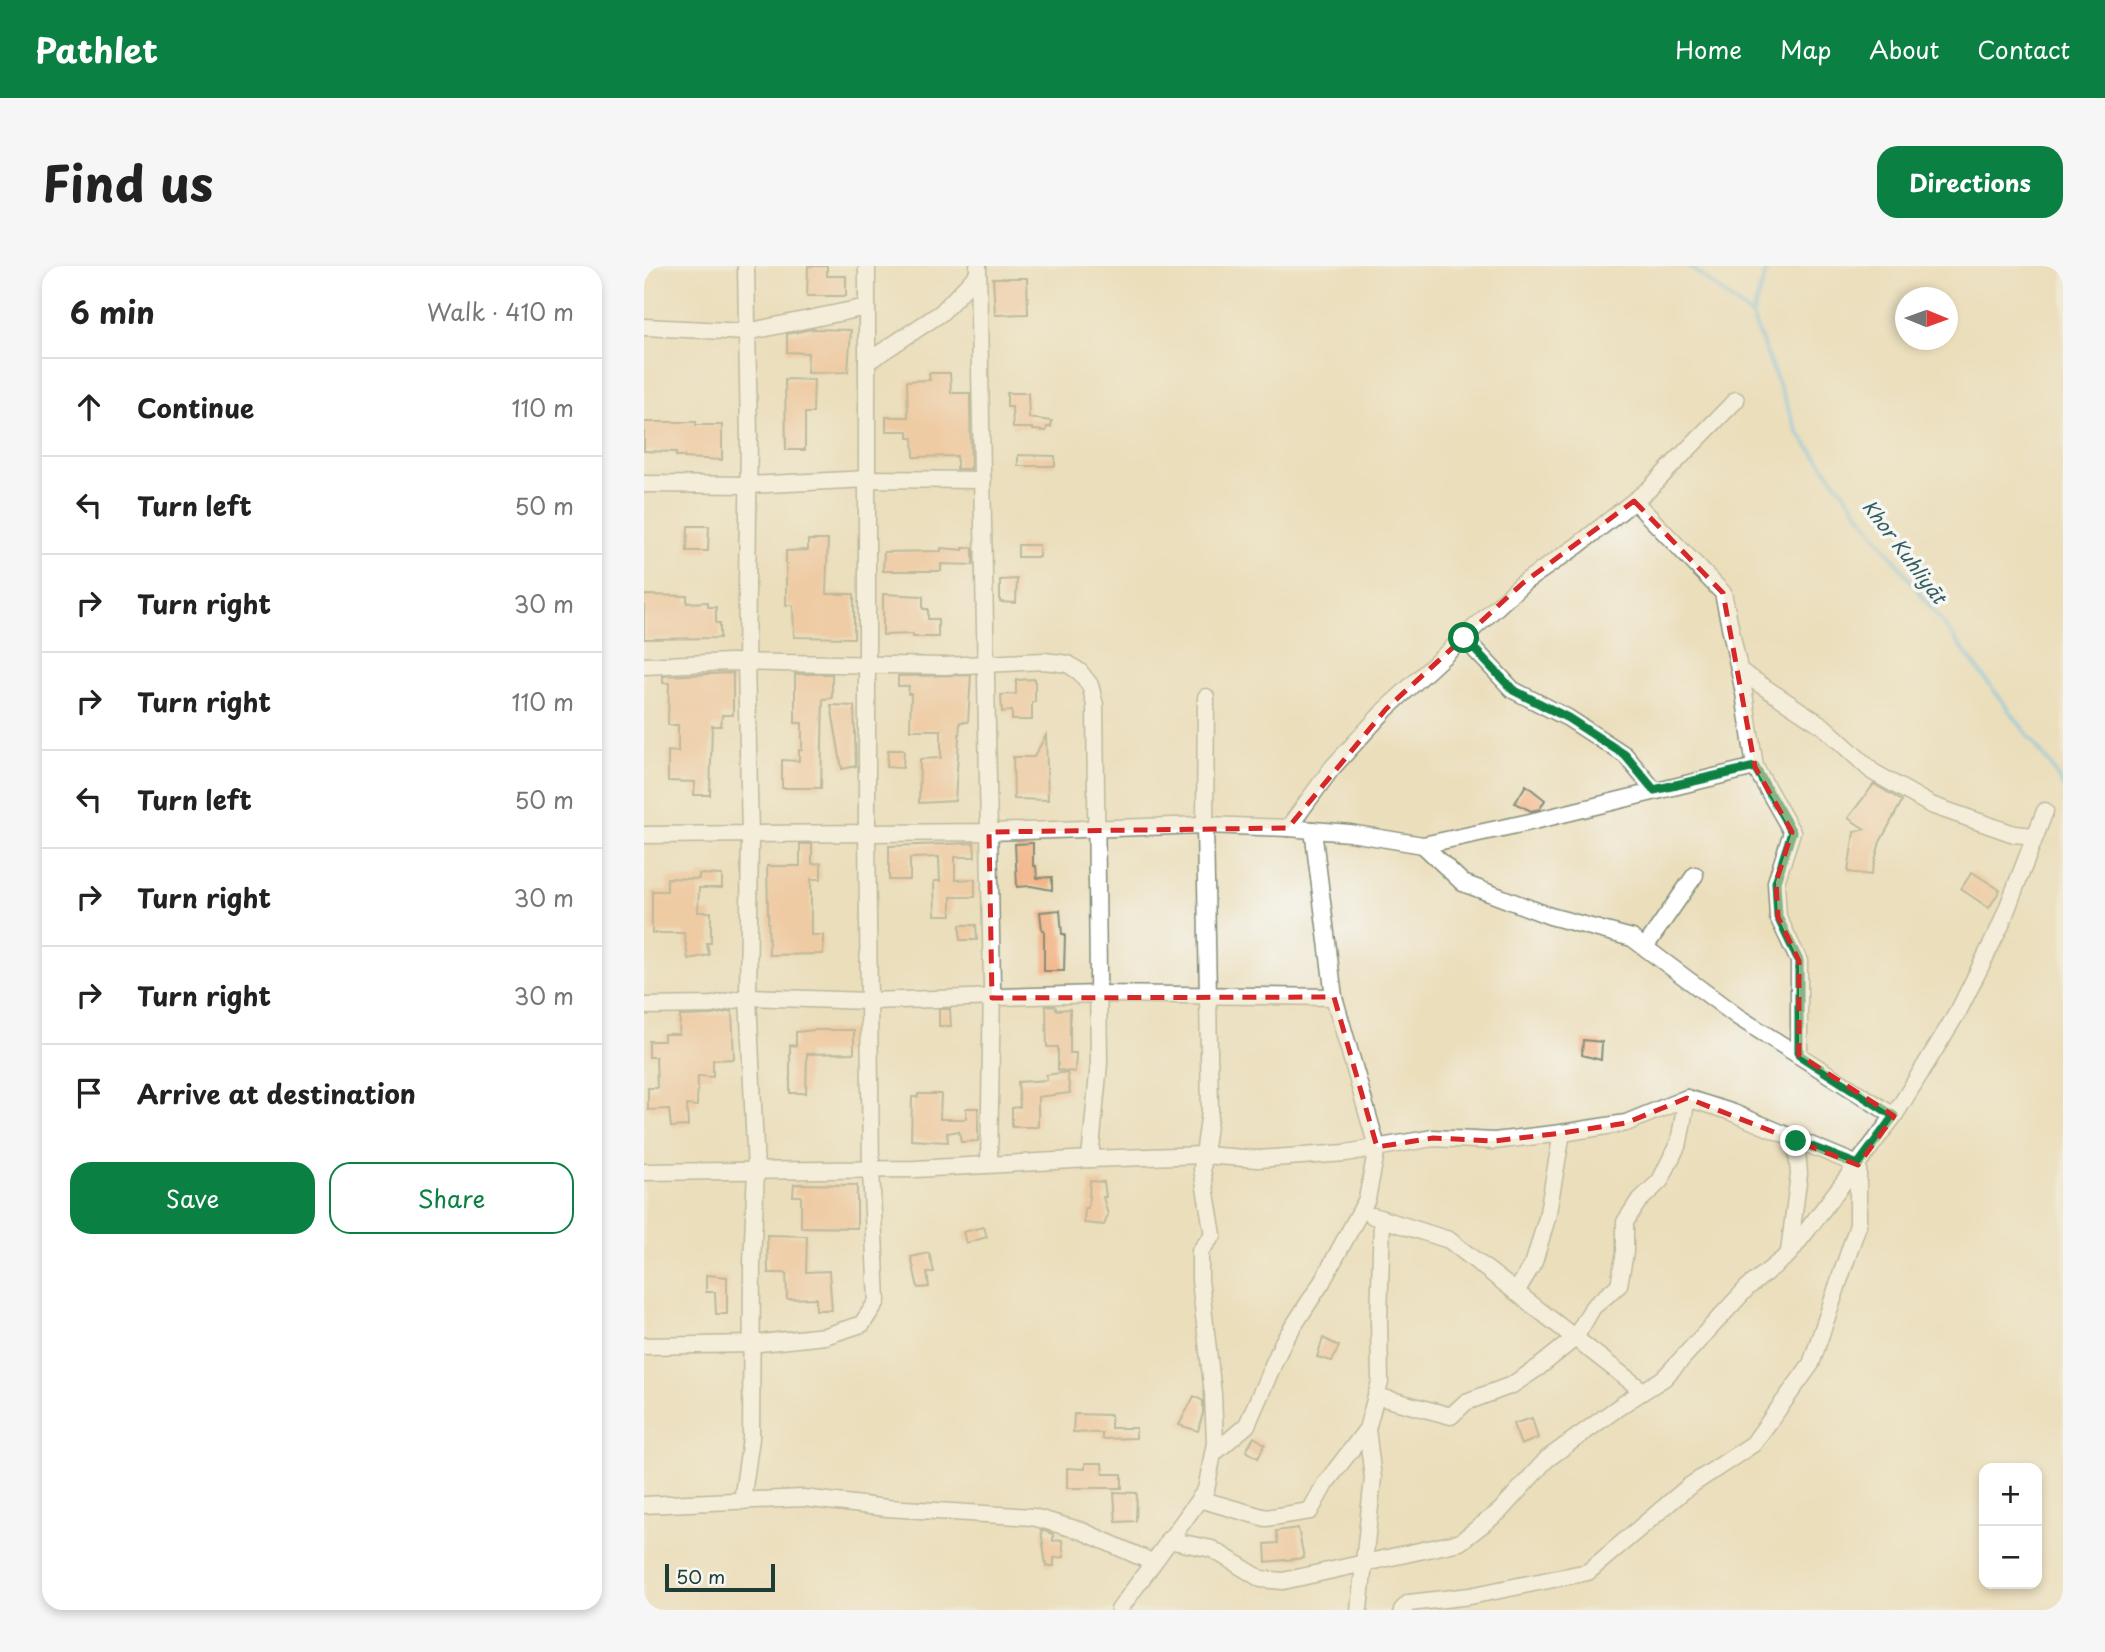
<!DOCTYPE html>
<html lang="en">
<head>
<meta charset="utf-8">
<style>
  :root { --surface:#fff; --page:#f6f6f6; --text:#222; --muted:#767676; --line:#e0e0e0; --accent:#0b8043 }
  body { margin:0; font-family:"Playpen Sans",sans-serif; background:var(--page); color:var(--text) }
  .controls { position:absolute; right:21px; bottom:21px; display:grid; overflow:hidden; border-radius:14px; box-shadow:0 4px 10px #0003 }
  .controls button { width:63px; height:63px; display:grid; place-items:center; padding:0; border:0; border-bottom:2px solid var(--line); background:var(--surface); color:var(--text); font:35px sans-serif }
  .compass { position:absolute; left:1251px; top:21px; width:63px; height:63px; border-radius:50%; background:var(--surface); box-shadow:0 4px 10px #0003; rotate:91deg }
  .scale { position:absolute; left:21px; bottom:18px; width:110px; box-sizing:border-box; padding-left:7px; border:4px solid #1f3d34; border-top:0; font-size:19px; line-height:24px; white-space:nowrap; color:#1f3d34; -webkit-text-stroke:5px #f6f6f2; paint-order:stroke }
  .stop { position:absolute; width:21px; height:21px; margin:-16px; border:5px solid #0b8043; border-radius:50%; background:#fff }
  .stop.end { background:#0b8043; border-color:#fff; box-shadow:0 2px 7px #0008 }
  .list { margin:0; padding:0; list-style:none }
  h2 { display:flex; justify-content:space-between; align-items:center; height:91px; margin:0; padding:0 28px; font-size:30px }
  h2 small { font-size:23px; font-weight:400; color:var(--muted) }
  .list li { display:grid; grid-template-columns:46px 1fr auto; gap:21px; align-items:center; box-sizing:border-box; height:98px; padding:0 28px; border-top:2px solid var(--line) }
  .list b { display:block; font-size:26px; white-space:nowrap }
  .list em { font-size:23px; font-style:normal; color:var(--muted) }
  .actions { display:flex; gap:14px; padding:21px 28px }
  .actions a { flex:1; padding:16px 0; border:2px solid var(--accent); border-radius:21px; text-align:center; font-size:24px; color:var(--accent) }
  .actions .main { background:var(--accent); color:#fff }
  .icon { flex:none; width:38px; height:38px; fill:none; stroke:currentColor; stroke-width:2; stroke-linecap:round; stroke-linejoin:round }
  .map { position:relative; flex:none; width:1419px; height:1344px; overflow:hidden; border-radius:21px }
  header { display:flex; align-items:center; gap:42px; box-sizing:border-box; height:98px; padding:0 35px; background:var(--accent); color:#fff }
  header strong { font-size:33px }
  nav { display:flex; gap:38px; margin-inline-start:auto; font-size:24px }
  .intro { display:flex; align-items:center; justify-content:space-between; box-sizing:border-box; height:168px; padding:0 42px }
  h1 { margin:0; font-size:49px }
  .button { padding:18px 32px; border-radius:21px; background:var(--accent); color:#fff; font-size:24px; font-weight:700 }
  main { display:flex; gap:42px; padding:0 42px }
  aside { flex:1; background:var(--surface); border-radius:21px; box-shadow:0 4px 10px #0003 }
  .map>svg:first-child { display:block }
</style>
</head>
<body>
<header>
<strong>Pathlet</strong>
<nav><a>Home</a><a>Map</a><a>About</a><a>Contact</a></nav>
</header>
<div class="intro"><h1>Find us</h1><a class="button">Directions</a></div>
<main>
<aside>
<h2>6 min<small>Walk · 410 m</small></h2>
<ul class="list">
<li><svg class="icon" aria-label="ahead" viewBox="0 0 24 24"><path d="M12 20V5M6 11l6-6 6 6"/></svg><div><b>Continue</b></div><em>110 m</em></li>
<li><svg class="icon" aria-label="left" viewBox="0 0 24 24"><path d="M17 20v-9H6M10 6l-5 5 5 5"/></svg><div><b>Turn left</b></div><em>50 m</em></li>
<li><svg class="icon" aria-label="right" viewBox="0 0 24 24"><path d="M7 20v-9h11M14 6l5 5-5 5"/></svg><div><b>Turn right</b></div><em>30 m</em></li>
<li><svg class="icon" aria-label="right" viewBox="0 0 24 24"><path d="M7 20v-9h11M14 6l5 5-5 5"/></svg><div><b>Turn right</b></div><em>110 m</em></li>
<li><svg class="icon" aria-label="left" viewBox="0 0 24 24"><path d="M17 20v-9H6M10 6l-5 5 5 5"/></svg><div><b>Turn left</b></div><em>50 m</em></li>
<li><svg class="icon" aria-label="right" viewBox="0 0 24 24"><path d="M7 20v-9h11M14 6l5 5-5 5"/></svg><div><b>Turn right</b></div><em>30 m</em></li>
<li><svg class="icon" aria-label="right" viewBox="0 0 24 24"><path d="M7 20v-9h11M14 6l5 5-5 5"/></svg><div><b>Turn right</b></div><em>30 m</em></li>
<li><svg class="icon" aria-label="arrive" viewBox="0 0 24 24"><path d="M6 21V4h12l-3 4 3 4H6"/></svg><div><b>Arrive at destination</b></div></li>
</ul>
<div class="actions"><a class="main">Save</a><a>Share</a></div>
</aside>
<div class="map">
<svg width="1419" height="1344" viewBox="0 0 1419 1344">
  <rect width="100%" height="100%" fill="#f6f6f2"/>
  <filter id="ink" filterUnits="userSpaceOnUse"><feTurbulence type="fractalNoise" baseFrequency=".0143" numOctaves="2"/><feDisplacementMap in="SourceGraphic" scale="14" xChannelSelector="R" yChannelSelector="G"/><feConvolveMatrix kernelMatrix="1 2 1 2 8 2 1 2 1" color-interpolation-filters="sRGB"/></filter>
  <filter id="wash" filterUnits="userSpaceOnUse"><feTurbulence type="fractalNoise" baseFrequency=".00686" numOctaves="4" result="noise"/><feDisplacementMap in="SourceGraphic" scale="28" xChannelSelector="R" yChannelSelector="G"/><feGaussianBlur stdDeviation="1.57" result="paint"/><feColorMatrix in="noise" values="0 0 0 0 0 0 0 0 0 0 0 0 0 0 0 0 0 1.4 0 .05"/><feComposite in="paint" operator="in"/></filter>
  <g filter="url(#wash)">
    <rect width="100%" height="100%" fill="#ebdebb"/>
    <g fill="none" stroke-linecap="round" stroke-linejoin="round">
      <g stroke="#6dbee8" stroke-width="4.5">
        <polyline points="1045,0 1108,50 1153,165 1408,501 1419,521"/>
        <polyline points="1108,50 1124,0"/>
      </g>
    </g>
    <g id="blocks">
      <g fill="#f3b386">
        <polygon points="164,0 183,0 183,10 202,10 202,30 163,30"/>
        <polygon points="349,12 383,12 384,48 351,49"/>
        <polygon points="168,63 207,64 204,106 163,107 164,87 143,86 143,68"/>
        <polygon points="285,107 306,107 307,127 326,127 327,203 313,203 313,190 270,191 269,172 264,172 264,165 242,165 242,151 264,151 263,115 286,114"/>
        <polygon points="141,113 170,114 169,147 161,147 161,184 142,184"/>
        <polygon points="363,127 384,127 385,152 408,155 407,161 403,161 402,165 389,164 389,162 369,162 368,141 363,141"/>
        <polygon points="0,156 52,156 52,159 78,159 78,194 40,192 40,190 32,190 32,186 0,185"/>
        <polygon points="374,189 411,190 411,200 374,200"/>
        <polygon points="44,260 65,260 64,285 43,285"/>
        <polygon points="164,274 184,274 182,328 210,328 210,372 150,371 149,339 142,339 142,285 164,284"/>
        <rect x="374" y="279" width="21" height="12"/>
        <polygon points="297,282 319,284 319,282 329,282 329,299 297,298 297,305 239,305 240,286 297,285"/>
        <polygon points="373,313 372,337 356,336 356,314"/>
        <polygon points="239,328 279,330 279,343 284,343 284,353 294,353 294,371 269,371 269,368 239,369"/>
        <polygon points="0,329 43,330 43,337 64,336 64,341 72,341 72,357 76,357 76,372 0,373"/>
        <polygon points="89,407 89,449 78,449 77,460 68,460 66,529 50,529 51,516 24,515 24,485 34,486 34,459 24,459 25,417 19,417 19,410"/>
        <polygon points="151,408 188,408 188,432 179,433 177,522 138,522 138,494 155,495 155,484 158,484 158,457 151,457"/>
        <polygon points="327,409 324,456 316,456 311,535 275,537 276,493 297,492 297,464 266,464 267,428 264,428 265,420 254,420 254,410"/>
        <polygon points="391,413 391,436 388,436 388,454 368,454 368,445 358,446 357,429 372,428 372,414"/>
        <polygon points="187,439 210,440 212,500 198,503"/>
        <polygon points="402,469 404,534 370,533 369,491 390,491"/>
        <polygon points="244,484 260,484 259,502 243,501"/>
        <polygon points="1230,518 1258,535 1236,576 1227,609 1204,606 1210,566 1221,563 1204,552"/>
        <polygon points="882,519 901,534 896,543 887,545 871,537"/>
        <polygon points="330,577 331,591 311,591 311,614 331,613 331,631 307,631 307,649 291,649 290,615 296,615 295,591 266,592 266,614 245,614 245,580"/>
        <polygon points="389,577 389,600 392,600 393,612 408,611 408,624 387,620 373,621 371,578"/>
        <polygon points="156,578 168,578 168,598 177,597 177,613 167,613 167,669 179,669 179,688 125,689 123,600 156,600"/>
        <polygon points="1328,606 1356,624 1345,642 1317,623"/>
        <polygon points="55,608 78,609 78,622 55,622 54,646 67,646 67,677 63,677 65,689 44,693 40,667 8,667 8,625 23,625 23,612 55,613"/>
        <polygon points="416,644 418,668 421,668 420,705 400,705 400,664 398,664 396,646"/>
        <polygon points="316,659 332,659 333,674 316,674"/>
        <polygon points="402,740 411,740 413,744 426,743 426,787 432,787 431,806 414,804 414,781 403,781"/>
        <polygon points="295,743 306,743 307,760 295,760"/>
        <polygon points="88,745 90,793 69,794 69,811 54,810 53,840 43,839 44,860 27,861 25,843 4,844 4,822 13,822 12,791 5,791 5,775 20,775 20,768 35,768 36,750 68,749"/>
        <polygon points="170,764 210,764 210,787 163,788 162,827 146,827 146,779 152,780 152,766"/>
        <polygon points="939,774 958,776 957,794 938,789"/>
        <polygon points="423,806 426,827 394,831 394,861 368,861 368,842 376,841 374,816 403,814 402,809"/>
        <polygon points="274,828 297,828 296,853 322,853 322,842 334,842 334,875 317,876 315,865 303,867 304,876 267,874 268,831 274,831"/>
        <polygon points="446,915 460,916 462,931 459,931 464,949 460,959 440,957 441,942 444,942"/>
        <polygon points="150,918 213,919 213,962 157,961 157,930 149,930"/>
        <polygon points="340,961 343,971 322,977 319,966"/>
        <polygon points="123,969 163,970 162,1006 185,1005 188,1044 172,1044 172,1032 143,1033 142,1007 124,1007"/>
        <polygon points="285,987 290,1006 283,1007 285,1021 274,1022 267,991"/>
        <polygon points="62,1009 83,1011 83,1048 72,1048 71,1026 62,1026"/>
        <polygon points="679,1072 695,1080 688,1095 673,1091"/>
        <polygon points="550,1130 559,1135 559,1147 554,1165 535,1159"/>
        <polygon points="430,1148 467,1149 467,1162 492,1162 492,1172 458,1173 458,1167 429,1166"/>
        <polygon points="888,1152 894,1172 877,1179 869,1158"/>
        <polygon points="610,1171 621,1178 614,1192 602,1185"/>
        <polygon points="441,1197 458,1197 459,1208 478,1208 478,1222 423,1222 423,1202 441,1203"/>
        <polygon points="470,1226 493,1227 492,1255 472,1256"/>
        <polygon points="654,1262 660,1292 622,1296 621,1278 634,1277 632,1265"/>
        <polygon points="397,1264 409,1268 409,1275 418,1274 420,1291 410,1292 410,1300 402,1300"/>
      </g>
    </g>
  </g>
  <g filter="url(#ink)">
    <use href="#blocks" fill-opacity="0" stroke="#858e78" stroke-width="2"/>
    <g fill="none" stroke-linecap="round" stroke-linejoin="round">
      <g stroke="#858e78" stroke-width="19">
        <g id="street">
          <polyline points="334,0 348,720 345,898"/>
          <polyline points="0,61 103,66 223,41"/>
          <polyline points="223,96 297,47 334,8"/>
          <polyline points="0,218 104,219 224,213 339,214"/>
          <polyline points="990,235 1079,327 1100,427 1111,501 1148,566 1132,616 1134,651 1155,695 1155,789"/>
          <polyline points="820,372 869,424 924,452 981,489 1010,524"/>
          <polyline points="0,400 85,396 300,400 400,395 424,398 436,406 446,419 451,439 455,797 446,893"/>
          <polyline points="1096,405 1179,460 1229,506 1287,539 1370,568 1391,570"/>
          <polyline points="644,562 688,502 742,443 879,317 933,280 1005,223 1092,134"/>
          <polyline points="0,569 345,566 561,559 644,562 706,567 779,579 886,556 1111,501"/>
          <polyline points="779,579 819,617 906,650 988,672 1094,751 1250,850"/>
          <polyline points="1001,681 1051,609"/>
          <polyline points="0,740 68,739 104,731 225,735 454,728 690,731"/>
          <polyline points="0,906 271,903 446,893 560,889 613,893 702,887 789,872 850,875 918,867 982,857 1043,832 1087,846 1214,899 1214,959 1167,1098 1109,1178 1044,1221 944,1306 826,1330 765,1337 758,1344"/>
          <polyline points="729,950 805,974 999,1125"/>
          <polyline points="1145,986 1155,908 1152,875"/>
          <polyline points="872,1026 890,996 903,952 918,867"/>
          <polyline points="0,1080 107,1078 181,1070 218,1058 233,1035 227,903 223,567 223,0"/>
          <polyline points="732,1130 807,1150 822,1136 868,1119 895,1101 931,1072 949,1041 975,1019 981,986 981,956 994,936 1016,915 1035,876 1043,832"/>
          <polyline points="569,1188 603,1159 639,1076 678,1016 723,933 733,881 690,731 669,564"/>
          <polyline points="555,1233 622,1252 666,1245 681,1218 723,1163 736,1116 735,1053 738,953"/>
          <polyline points="98,1235 107,1172 108,997 112,904 104,731 106,568 102,396 105,171 102,0"/>
          <polyline points="0,1239 159,1232 243,1242 389,1251 438,1265 508,1296"/>
          <polyline points="524,1274 568,1283 617,1313 639,1315 816,1276 856,1245 903,1193 979,1138 1020,1112 1103,1022 1145,988 1250,850 1315,744 1356,661 1401,545"/>
          <polyline points="475,1344 562,1224 571,1177 569,1128 556,1014 556,985 569,969 558,903 566,845 561,559 562,431"/>
          <polyline points="715,1344 729,1212 723,1163"/>
        </g>
      </g>
      <use href="#street" stroke="#fff" stroke-width="16"/>
    </g>
  </g>
  <g fill="none" stroke-linecap="round" stroke-linejoin="round" filter="url(#ink)">
    <polyline stroke="#0b8043" stroke-width="9" points="820,372 869,424 924,452 981,489 1010,524 1111,501 1148,566 1132,616 1134,651 1155,695 1155,789 1250,850 1214,899 1152,875"/>
  </g>
  <path d="M0 0H1419V1344H0ZM990,235L1079,327L1111,501L1148,566L1132,616L1134,651L1155,695V789L1250,850L1214,899L1043,832L982,857L918,867L850,875L789,872L733,881L690,731L348,732L345,566L644,562L742,443L879,317Z" fill="#ebdebb" fill-opacity=".55" fill-rule="evenodd"/>
  <path fill="none" stroke="#d62828" stroke-width="5" stroke-dasharray="14 9" stroke-linejoin="round" d="M990,235L1079,327L1111,501L1148,566L1132,616L1134,651L1155,695V789L1250,850L1214,899L1043,832L982,857L918,867L850,875L789,872L733,881L690,731L348,732L345,566L644,562L742,443L879,317Z"/>
  <g text-anchor="middle" dominant-baseline="central" stroke-width="7" stroke-linejoin="round" paint-order="stroke">
    <g font-size="19" font-style="italic" fill="#325d61" stroke="#f6f6f2">
      <text transform="translate(1261 285) rotate(53)">Khor Kuhliyāt</text>
    </g>
  </g>
</svg>
<div class="controls">
<button>+</button>
<button>−</button>
</div>
<svg class="compass" viewBox="-18 -18 36 36"><path d="M0-13l5 13h-10z" fill="#e53935"/><path d="M0 13l5-13h-10z" fill="#767676"/></svg>
<div class="scale">50 m</div>
<div class="stop" style="left:820px;top:372px"></div>
<div class="stop end" style="left:1152px;top:875px"></div>
</div>
</main>
</body>
</html>
